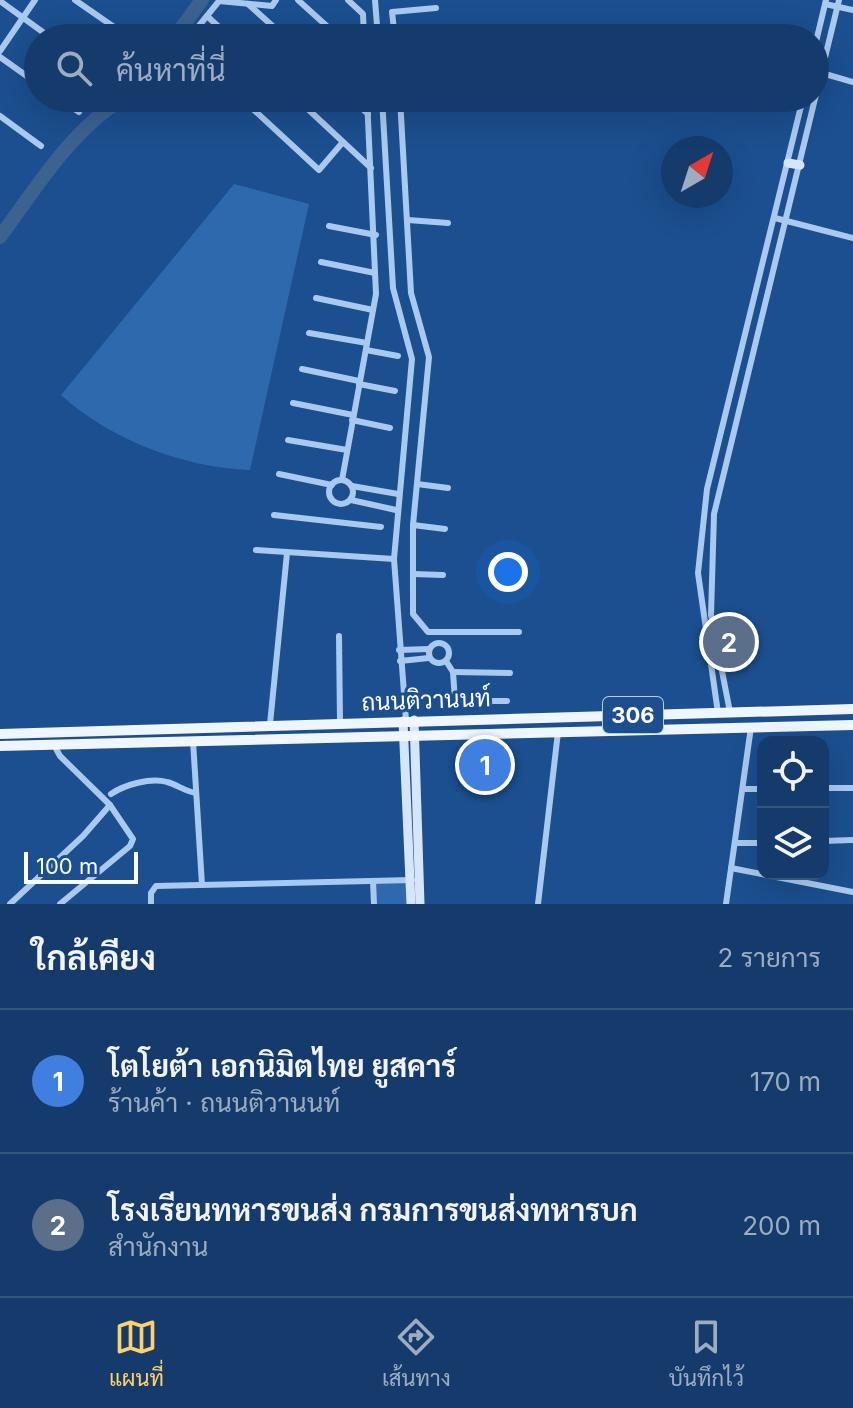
<!DOCTYPE html>
<html lang="th">
<head>
<meta charset="utf-8">
<style>
  :root { --surface:#143b6b; --page:#214673; --text:#f1f3f6; --muted:#9dadc1; --line:#33557e; --accent:#ffd166 }
  body { margin:0; font-family:Inter,Sarabun,sans-serif; background:var(--page); color:var(--text) }
  .controls { position:absolute; right:24px; bottom:24px; display:grid; overflow:hidden; border-radius:16px; box-shadow:0 8px 32px #0002 }
  .controls button { width:72px; height:72px; display:grid; place-items:center; padding:0; border:0; border-bottom:2px solid var(--line); background:var(--surface); color:var(--text); font:40px sans-serif }
  .compass { position:absolute; left:661px; top:136px; width:72px; height:72px; border-radius:50%; background:var(--surface); box-shadow:0 8px 32px #0002; rotate:39deg }
  .scale { position:absolute; left:24px; bottom:20px; width:114px; box-sizing:border-box; padding-left:8px; border:4px solid #fff; border-top:0; font-size:22px; line-height:28px; white-space:nowrap; color:#fff; -webkit-text-stroke:6px #1b4f8f; paint-order:stroke }
  .you { position:absolute; left:508px; top:572px; width:28px; height:28px; margin:-20px; border:6px solid #fff; border-radius:50%; background:#1a73e8; box-shadow:0 0 0 12px #1a73e833 }
  .badge { display:grid; place-items:center; width:52px; height:52px; border-radius:50%; background:var(--accent); color:#fff; font-size:26px; font-weight:700 }
  .pin { position:absolute; translate:-50% -50%; border:4px solid #fff; box-shadow:0 2px 8px #0006 }
  .list { margin:0; padding:0; list-style:none }
  h2 { display:flex; justify-content:space-between; align-items:center; height:104px; margin:0; padding:0 32px; font-size:34px }
  h2 small { font-size:26px; font-weight:400; color:var(--muted) }
  .list li { display:grid; grid-template-columns:52px 1fr auto; gap:24px; align-items:center; box-sizing:border-box; height:144px; padding:0 32px; border-top:2px solid var(--line) }
  .list b { display:block; font-size:30px; white-space:nowrap }
  .list p { margin:0; font-size:26px; white-space:nowrap; color:var(--muted) }
  .list em { font-size:26px; font-style:normal; color:var(--muted) }
  .icon { flex:none; width:44px; height:44px; fill:none; stroke:currentColor; stroke-width:2; stroke-linecap:round; stroke-linejoin:round }
  .map { position:relative; flex:none; width:853px; height:904px; overflow:hidden }
  .search { position:absolute; background:var(--surface); box-shadow:0 8px 32px #0002; left:24px; right:24px; top:24px; height:88px; display:flex; align-items:center; gap:20px; box-sizing:border-box; padding:0 28px; border-radius:44px; color:var(--muted); font-size:30px }
  .sheet { height:392px; background:var(--surface) }
  nav { display:flex; justify-content:space-around; align-items:center; box-sizing:border-box; height:112px; border-top:2px solid var(--line); background:var(--surface); font-size:22px; color:var(--muted) }
  nav a { display:grid; justify-items:center; gap:4px }
  nav .on { color:var(--accent) }
  .map>svg:first-child { display:block }
</style>
</head>
<body>
<div class="map">
<svg width="853" height="904" viewBox="0 0 853 904">
  <rect width="100%" height="100%" fill="#1b4f8f"/>
  <g fill="#2e69ad">
    <path d="M234,184L309,204L250,470C184,468 109,439 61,395Z"/>
    <polygon points="373,881 406,881 407,904 374,904"/>
  </g>
  <g fill="none" stroke-linecap="round" stroke-linejoin="round">
    <g stroke="#3c6290" stroke-width="14">
      <polyline points="174,38 202,0"/>
      <path d="M0,237C36,188 71,130 124,98"/>
    </g>
    <g stroke="#a9c9ee" stroke-width="6">
      <polyline points="75,0 127,36"/>
      <polyline points="298,0 340,38"/>
      <polyline points="348,0 363,14 364,38"/>
      <polyline points="375,0 378,38"/>
      <polyline points="0,1 51,38"/>
      <polyline points="248,4 286,38"/>
      <polyline points="825,4 853,10"/>
      <polyline points="207,16 231,38"/>
      <polyline points="189,38 219,1 272,6 276,0"/>
      <polyline points="395,38 392,12 436,8"/>
      <polyline points="815,46 826,0"/>
      <polyline points="0,51 35,0"/>
      <polyline points="0,57 38,84"/>
      <polyline points="815,71 853,82"/>
      <polyline points="58,98 79,112"/>
      <polyline points="241,98 319,170 343,142"/>
      <polyline points="296,98 371,168"/>
      <polyline points="351,98 368,114"/>
      <polyline points="382,98 393,288 412,359 394,559 406,720"/>
      <polyline points="400,98 411,293 429,357 413,525 413,614 428,632 519,632"/>
      <polyline points="0,116 41,146"/>
      <polyline points="775,218 853,238"/>
      <polyline points="408,220 448,223"/>
      <polyline points="329,226 376,235"/>
      <polyline points="321,262 375,273"/>
      <polyline points="316,298 373,310"/>
      <polyline points="309,333 367,343"/>
      <polyline points="366,350 398,356"/>
      <polyline points="302,369 359,381"/>
      <polyline points="359,384 395,391"/>
      <polyline points="293,403 353,415"/>
      <polyline points="352,420 390,428"/>
      <polyline points="288,440 347,450"/>
      <polyline points="279,474 332,485"/>
      <circle cx="341" cy="492" r="12"/>
      <polyline points="342,480 376,294 367,98"/>
      <polyline points="417,484 448,488"/>
      <polyline points="352,486 398,494"/>
      <polyline points="351,500 396,510"/>
      <polyline points="274,515 381,527"/>
      <polyline points="413,525 445,529"/>
      <polyline points="256,550 394,559"/>
      <polyline points="413,574 443,575"/>
      <polyline points="339,636 340,722"/>
      <circle cx="439" cy="653" r="10"/>
      <polyline points="399,650 429,649"/>
      <polyline points="400,661 429,658"/>
      <polyline points="446,661 453,672 455,701 507,701"/>
      <polyline points="453,672 510,673"/>
      <polyline points="730,712 711,615 714,514 839,0"/>
      <polyline points="718,713 698,573 707,489 803,98"/>
      <polyline points="270,724 287,553"/>
      <polyline points="193,741 202,885"/>
      <polyline points="54,745 60,756 110,805 133,839 130,846 60,904"/>
      <polyline points="823,788 853,788"/>
      <polyline points="743,789 763,789"/>
      <path d="M111,794C124,785 151,777 167,782C178,785 184,791 196,793"/>
      <polyline points="823,841 853,840"/>
      <polyline points="735,843 763,843"/>
      <polyline points="731,868 853,892"/>
      <polyline points="373,881 374,904"/>
      <polyline points="10,904 83,836 110,805"/>
      <polyline points="151,904 151,893 156,886 412,880"/>
      <polyline points="538,904 558,732"/>
      <polyline points="726,904 751,727"/>
    </g>
    <g stroke="#d6e6fa" stroke-width="9">
      <polyline points="788,163 800,165"/>
      <polyline points="414,720 420,904"/>
      <polyline points="403,721 411,904"/>
    </g>
    <g stroke="#f0f6ff" stroke-width="10">
      <polyline points="0,734 853,709"/>
      <polyline points="0,746 853,725"/>
    </g>
  </g>
  <g text-anchor="middle" dominant-baseline="central" stroke-width="6" stroke-linejoin="round" paint-order="stroke">
    <rect fill="#1b4f8f" stroke="#bbcadd" stroke-width="2" x="603" y="697" width="60" height="36" rx="6"/>
    <g font-size="22" font-weight="bold" fill="#fff">
      <text x="633" y="715">306</text>
    </g>
    <g font-size="24" fill="#fff" stroke="#1b4f8f">
      <text transform="translate(426 700) rotate(-2)">ถนนติวานนท์</text>
    </g>
  </g>
</svg>
<div class="controls">
<button><svg class="icon" aria-label="locate" viewBox="0 0 24 24"><circle cx="12" cy="12" r="6"/><path d="M12 2v4M12 18v4M2 12h4M18 12h4"/></svg></button>
<button><svg class="icon" aria-label="layers" viewBox="0 0 24 24"><path d="M12 4l9 5-9 5-9-5zM3 14l9 5 9-5"/></svg></button>
</div>
<svg class="compass" viewBox="-18 -18 36 36"><path d="M0-13l5 13h-10z" fill="#e53935"/><path d="M0 13l5-13h-10z" fill="#9dadc1"/></svg>
<div class="scale">100 m</div>
<div class="you"></div>
<div class="pin badge" style="left:485px;top:765px;background:#3f7fe0">1</div>
<div class="pin badge" style="left:729px;top:642px;background:#5c6f8a">2</div>
<div class="search"><svg class="icon" aria-label="search" viewBox="0 0 24 24"><circle cx="10" cy="10" r="6"/><path d="M15 15l6 6"/></svg>ค้นหาที่นี่</div>
</div>
<section class="sheet">
<h2>ใกล้เคียง<small>2 รายการ</small></h2>
<ul class="list">
<li><span class="badge" style="background:#3f7fe0">1</span><div><b>โตโยต้า เอกนิมิตไทย ยูสคาร์</b><p>ร้านค้า · ถนนติวานนท์</p></div><em>170 m</em></li>
<li><span class="badge" style="background:#5c6f8a">2</span><div><b>โรงเรียนทหารขนส่ง กรมการขนส่งทหารบก</b><p>สำนักงาน</p></div><em>200 m</em></li>
</ul>
</section>
<nav>
<a class="on"><svg class="icon" aria-label="map" viewBox="0 0 24 24"><path d="M3 6l6-2 6 2 6-2v14l-6 2-6-2-6 2zM9 4v14M15 6v14"/></svg>แผนที่</a>
<a><svg class="icon" aria-label="directions" viewBox="0 0 24 24"><path d="M12 3l9 9-9 9-9-9zM9 14v-3h6M13 9l2 2-2 2"/></svg>เส้นทาง</a>
<a><svg class="icon" aria-label="saved" viewBox="0 0 24 24"><path d="M7 4h10v16l-5-4-5 4z"/></svg>บันทึกไว้</a>
</nav>
</body>
</html>
